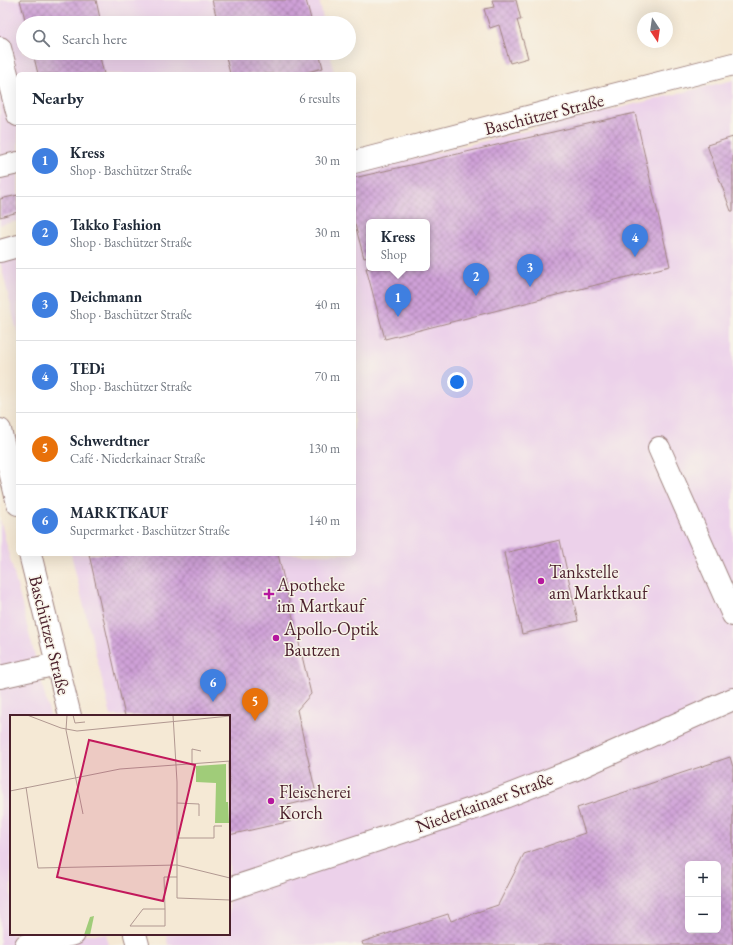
<!DOCTYPE html>
<html lang="en">
<head>
<meta charset="utf-8">
<style>
  :root { --surface:#fff; --page:#f2f2f3; --text:#1f2937; --muted:#747a83; --line:#e0e1e3; --accent:#b5179e }
  body { margin:0; font-family:"EB Garamond",serif; background:var(--page); color:var(--text) }
  .controls { position:absolute; right:12px; bottom:12px; display:grid; overflow:hidden; border-radius:6px; box-shadow:0 4px 16px #0002 }
  .controls button { width:36px; height:36px; display:grid; place-items:center; padding:0; border:0; border-bottom:1px solid var(--line); background:var(--surface); color:var(--text); font:20px sans-serif }
  .compass { position:absolute; left:637px; top:12px; width:36px; height:36px; border-radius:50%; background:var(--surface); box-shadow:0 4px 16px #0002; rotate:167deg }
  .you { position:absolute; left:457px; top:382px; width:14px; height:14px; margin:-10px; border:3px solid #fff; border-radius:50%; background:#1a73e8; box-shadow:0 0 0 6px #1a73e833 }
  .badge { display:grid; place-items:center; width:26px; height:26px; border-radius:50%; background:var(--accent); color:#fff; font-size:13px; font-weight:700 }
  .pin { position:absolute; translate:-50% -33px; filter:drop-shadow(0 1px 2px #0008) }
  .pin::after { content:''; position:absolute; top:21px; width:14px; height:12px; background:inherit; clip-path:polygon(0 0,100% 0,50% 100%) }
  .popup { position:absolute; left:366px; top:219px; width:64px; height:52px; box-sizing:border-box; display:grid; place-content:center; border-radius:6px; background:var(--surface); filter:drop-shadow(0 1px 3px #0005); font-size:13px; white-space:nowrap; color:var(--muted) }
  .popup b { font-size:15px; color:var(--text) }
  .popup::after { content:''; position:absolute; left:50%; top:100%; margin-left:-8px; border:8px solid transparent; border-top-color:var(--surface) }
  .list { margin:0; padding:0; list-style:none }
  h2 { display:flex; justify-content:space-between; align-items:center; height:52px; margin:0; padding:0 16px; font-size:17px }
  h2 small { font-size:13px; font-weight:400; color:var(--muted) }
  .list li { display:grid; grid-template-columns:26px 1fr auto; gap:12px; align-items:center; box-sizing:border-box; height:72px; padding:0 16px; border-top:1px solid var(--line) }
  .list b { display:block; font-size:15px; white-space:nowrap }
  .list p { margin:0; font-size:13px; white-space:nowrap; color:var(--muted) }
  .list em { font-size:13px; font-style:normal; color:var(--muted) }
  .icon { flex:none; width:22px; height:22px; fill:none; stroke:currentColor; stroke-width:2; stroke-linecap:round; stroke-linejoin:round }
  .map { position:relative; flex:none; width:733px; height:945px; overflow:hidden }
  .search { position:absolute; background:var(--surface); box-shadow:0 4px 16px #0002; left:16px; top:16px; width:340px; height:44px; display:flex; align-items:center; gap:10px; box-sizing:border-box; padding:0 14px; border-radius:22px; color:var(--muted); font-size:15px }
  .panel { position:absolute; background:var(--surface); box-shadow:0 4px 16px #0002; left:16px; top:72px; width:340px; height:484px; border-radius:6px }
  .map>svg:first-child { display:block }
</style>
</head>
<body>
<div class="map">
<svg width="733" height="945" viewBox="0 0 733 945">
  <defs>
    <pattern id="building-cross-hatch" width="8" height="8" patternUnits="userSpaceOnUse"><rect width="8" height="8" fill="#cfa1d8"/><path d="M0 0l8 8M0 8l8-8" fill="none" stroke="#aa83af"/></pattern>
  </defs>
  <rect width="100%" height="100%" fill="#f7f3e8"/>
  <filter id="ink" filterUnits="userSpaceOnUse"><feTurbulence type="fractalNoise" baseFrequency=".025" numOctaves="2"/><feDisplacementMap in="SourceGraphic" scale="8" xChannelSelector="R" yChannelSelector="G"/><feConvolveMatrix kernelMatrix="1 2 1 2 8 2 1 2 1" color-interpolation-filters="sRGB"/></filter>
  <filter id="wash" filterUnits="userSpaceOnUse"><feTurbulence type="fractalNoise" baseFrequency=".012" numOctaves="4" result="noise"/><feDisplacementMap in="SourceGraphic" scale="16" xChannelSelector="R" yChannelSelector="G"/><feGaussianBlur stdDeviation="0.9" result="paint"/><feColorMatrix in="noise" values="0 0 0 0 0 0 0 0 0 0 0 0 0 0 0 0 0 1.4 0 .05"/><feComposite in="paint" operator="in"/></filter>
  <g filter="url(#wash)">
    <rect width="100%" height="100%" fill="#f5e9d5"/>
    <g fill="#ecd1ea" fill-rule="evenodd">
      <polygon points="0,0 319,0 324,23 23,23 23,53 330,53 334,74 18,74 18,221 0,225"/>
      <path d="M733,80V945H168L166,934H229V716H111L71,554H354V173ZM369,222H427V268H369ZM688,864H718V930H688Z"/>
      <polygon points="18,255 18,335 0,261"/>
      <polygon points="0,519 50,716 11,716 11,934 106,934 109,945 0,945"/>
    </g>
    <g id="blocks">
      <g fill="url(#building-cross-hatch)" fill-rule="evenodd">
        <polygon points="20,0 96,0 101,23 26,23"/>
        <polygon points="212,0 306,0 312,23 218,23"/>
        <polygon points="492,0 516,0 521,20 517,20 528,58 510,63 499,25 490,28 484,9 494,7"/>
        <polygon points="33,53 99,53 104,74 38,74"/>
        <polygon points="225,53 319,53 323,68 299,74 230,74"/>
        <polygon points="635,113 670,266 385,339 366,268 427,268 427,222 369,222 369,257 364,258 354,221 354,178"/>
        <polygon points="733,137 733,211 731,211 707,145"/>
        <polygon points="18,195 18,212 0,217 0,199"/>
        <polygon points="560,540 578,621 522,634 504,553"/>
        <polygon points="89,554 278,554 311,694 297,710 317,798 288,805 291,821 229,835 229,716 125,716"/>
        <path d="M730,757L733,767V945H363L362,942L448,914L451,921L498,905L524,854L585,833L577,808ZM688,864H718V930H688Z"/>
      </g>
    </g>
  </g>
  <g filter="url(#ink)">
    <use href="#blocks" fill-opacity="0" stroke="#a08480" stroke-width="1"/>
    <g fill="none" stroke-linecap="round" stroke-linejoin="round">
      <g stroke="#a08480" stroke-width="24">
        <g id="minor">
          <polyline points="0,48 18,115"/>
          <polyline points="354,162 733,64"/>
          <polyline points="0,167 18,163"/>
          <polyline points="0,251 18,246"/>
          <polyline points="0,430 18,504"/>
          <polyline points="659,448 733,615"/>
          <polyline points="30,554 70,716"/>
          <polyline points="0,677 57,664"/>
          <polyline points="229,889 484,805 576,769 733,699"/>
          <polyline points="135,934 138,945"/>
          <polyline points="26,945 74,934"/>
        </g>
      </g>
      <use href="#minor" stroke="#fff" stroke-width="22"/>
    </g>
  </g>
  <g fill="#b5179e" stroke="#f7f3e8" stroke-width="1.5">
    <circle cx="541" cy="581" r="4"/>
    <path d="M267 588h4v4h4v4h-4v4h-4v-4h-4v-4h4z"/>
    <circle cx="276" cy="638" r="4"/>
    <circle cx="271" cy="801" r="4"/>
  </g>
  <g text-anchor="middle" dominant-baseline="central" stroke-width="3" stroke-linejoin="round" paint-order="stroke">
    <g font-size="18" fill="#4a1f2b" stroke="#f7f3e8">
      <text transform="translate(544 114) rotate(-14)">Baschützer Straße</text>
      <text transform="translate(50 635) rotate(76)">Baschützer Straße</text>
      <text transform="translate(484 802) rotate(-20)">Niederkainaer Straße</text>
    </g>
    <g font-size="18" fill="#4a1f2b" stroke="#f7f3e8" text-anchor="start">
      <text x="549" y="571">Tankstelle<tspan x="549" dy="21">am Marktkauf</tspan></text>
      <text x="277" y="584">Apotheke<tspan x="277" dy="21">im Martkauf</tspan></text>
      <text x="284" y="628">Apollo-Optik<tspan x="284" dy="21">Bautzen</tspan></text>
      <text x="279" y="791">Fleischerei<tspan x="279" dy="21">Korch</tspan></text>
    </g>
  </g>
  <g transform="translate(10 715)">
    <rect width="220" height="220" fill="#f5e9d5"/>
    <path d="M84,201L80,220H74L80,202Z" fill="#a0cc79"/>
    <path d="M216,49V87H218L219,108H205L206,68L186,67V51Z" fill="#a0cc79"/>
    <path fill="none" stroke="#b19891" stroke-width="1" d="M17,0L51,13L67,16L220,1M57,0L56,15L73,99M63,0L65,8L75,7M163,0L167,67V183L220,185M219,46L220,122M182,49V34L191,36M16,72L28,153L167,150L220,163M0,76L110,54L220,46M167,88L189,89V101M167,123H204V111H212M155,194V211H120L133,194H155L154,162H167"/>
    <path fill="#c2185b" fill-opacity="0.15" stroke="#c2185b" stroke-width="2" d="M79,25L185,50L153,186L47,162Z"/>
    <rect width="220" height="220" fill="none" stroke="#4a1f2b" stroke-width="2"/>
  </g>
</svg>
<div class="controls">
<button>+</button>
<button>−</button>
</div>
<svg class="compass" viewBox="-18 -18 36 36"><path d="M0-13l5 13h-10z" fill="#e53935"/><path d="M0 13l5-13h-10z" fill="#747a83"/></svg>
<div class="you"></div>
<div class="pin badge" style="left:398px;top:317px;background:#3f7fe0">1</div>
<div class="popup"><b>Kress</b>Shop</div>
<div class="pin badge" style="left:476px;top:296px;background:#3f7fe0">2</div>
<div class="pin badge" style="left:530px;top:287px;background:#3f7fe0">3</div>
<div class="pin badge" style="left:635px;top:257px;background:#3f7fe0">4</div>
<div class="pin badge" style="left:255px;top:721px;background:#e8710a">5</div>
<div class="pin badge" style="left:213px;top:702px;background:#3f7fe0">6</div>
<div class="search"><svg class="icon" aria-label="search" viewBox="0 0 24 24"><circle cx="10" cy="10" r="6"/><path d="M15 15l6 6"/></svg>Search here</div>
<section class="panel">
<h2>Nearby<small>6 results</small></h2>
<ul class="list">
<li><span class="badge" style="background:#3f7fe0">1</span><div><b>Kress</b><p>Shop · Baschützer Straße</p></div><em>30 m</em></li>
<li><span class="badge" style="background:#3f7fe0">2</span><div><b>Takko Fashion</b><p>Shop · Baschützer Straße</p></div><em>30 m</em></li>
<li><span class="badge" style="background:#3f7fe0">3</span><div><b>Deichmann</b><p>Shop · Baschützer Straße</p></div><em>40 m</em></li>
<li><span class="badge" style="background:#3f7fe0">4</span><div><b>TEDi</b><p>Shop · Baschützer Straße</p></div><em>70 m</em></li>
<li><span class="badge" style="background:#e8710a">5</span><div><b>Schwerdtner</b><p>Café · Niederkainaer Straße</p></div><em>130 m</em></li>
<li><span class="badge" style="background:#3f7fe0">6</span><div><b>MARKTKAUF</b><p>Supermarket · Baschützer Straße</p></div><em>140 m</em></li>
</ul>
</section>
</div>
</body>
</html>
